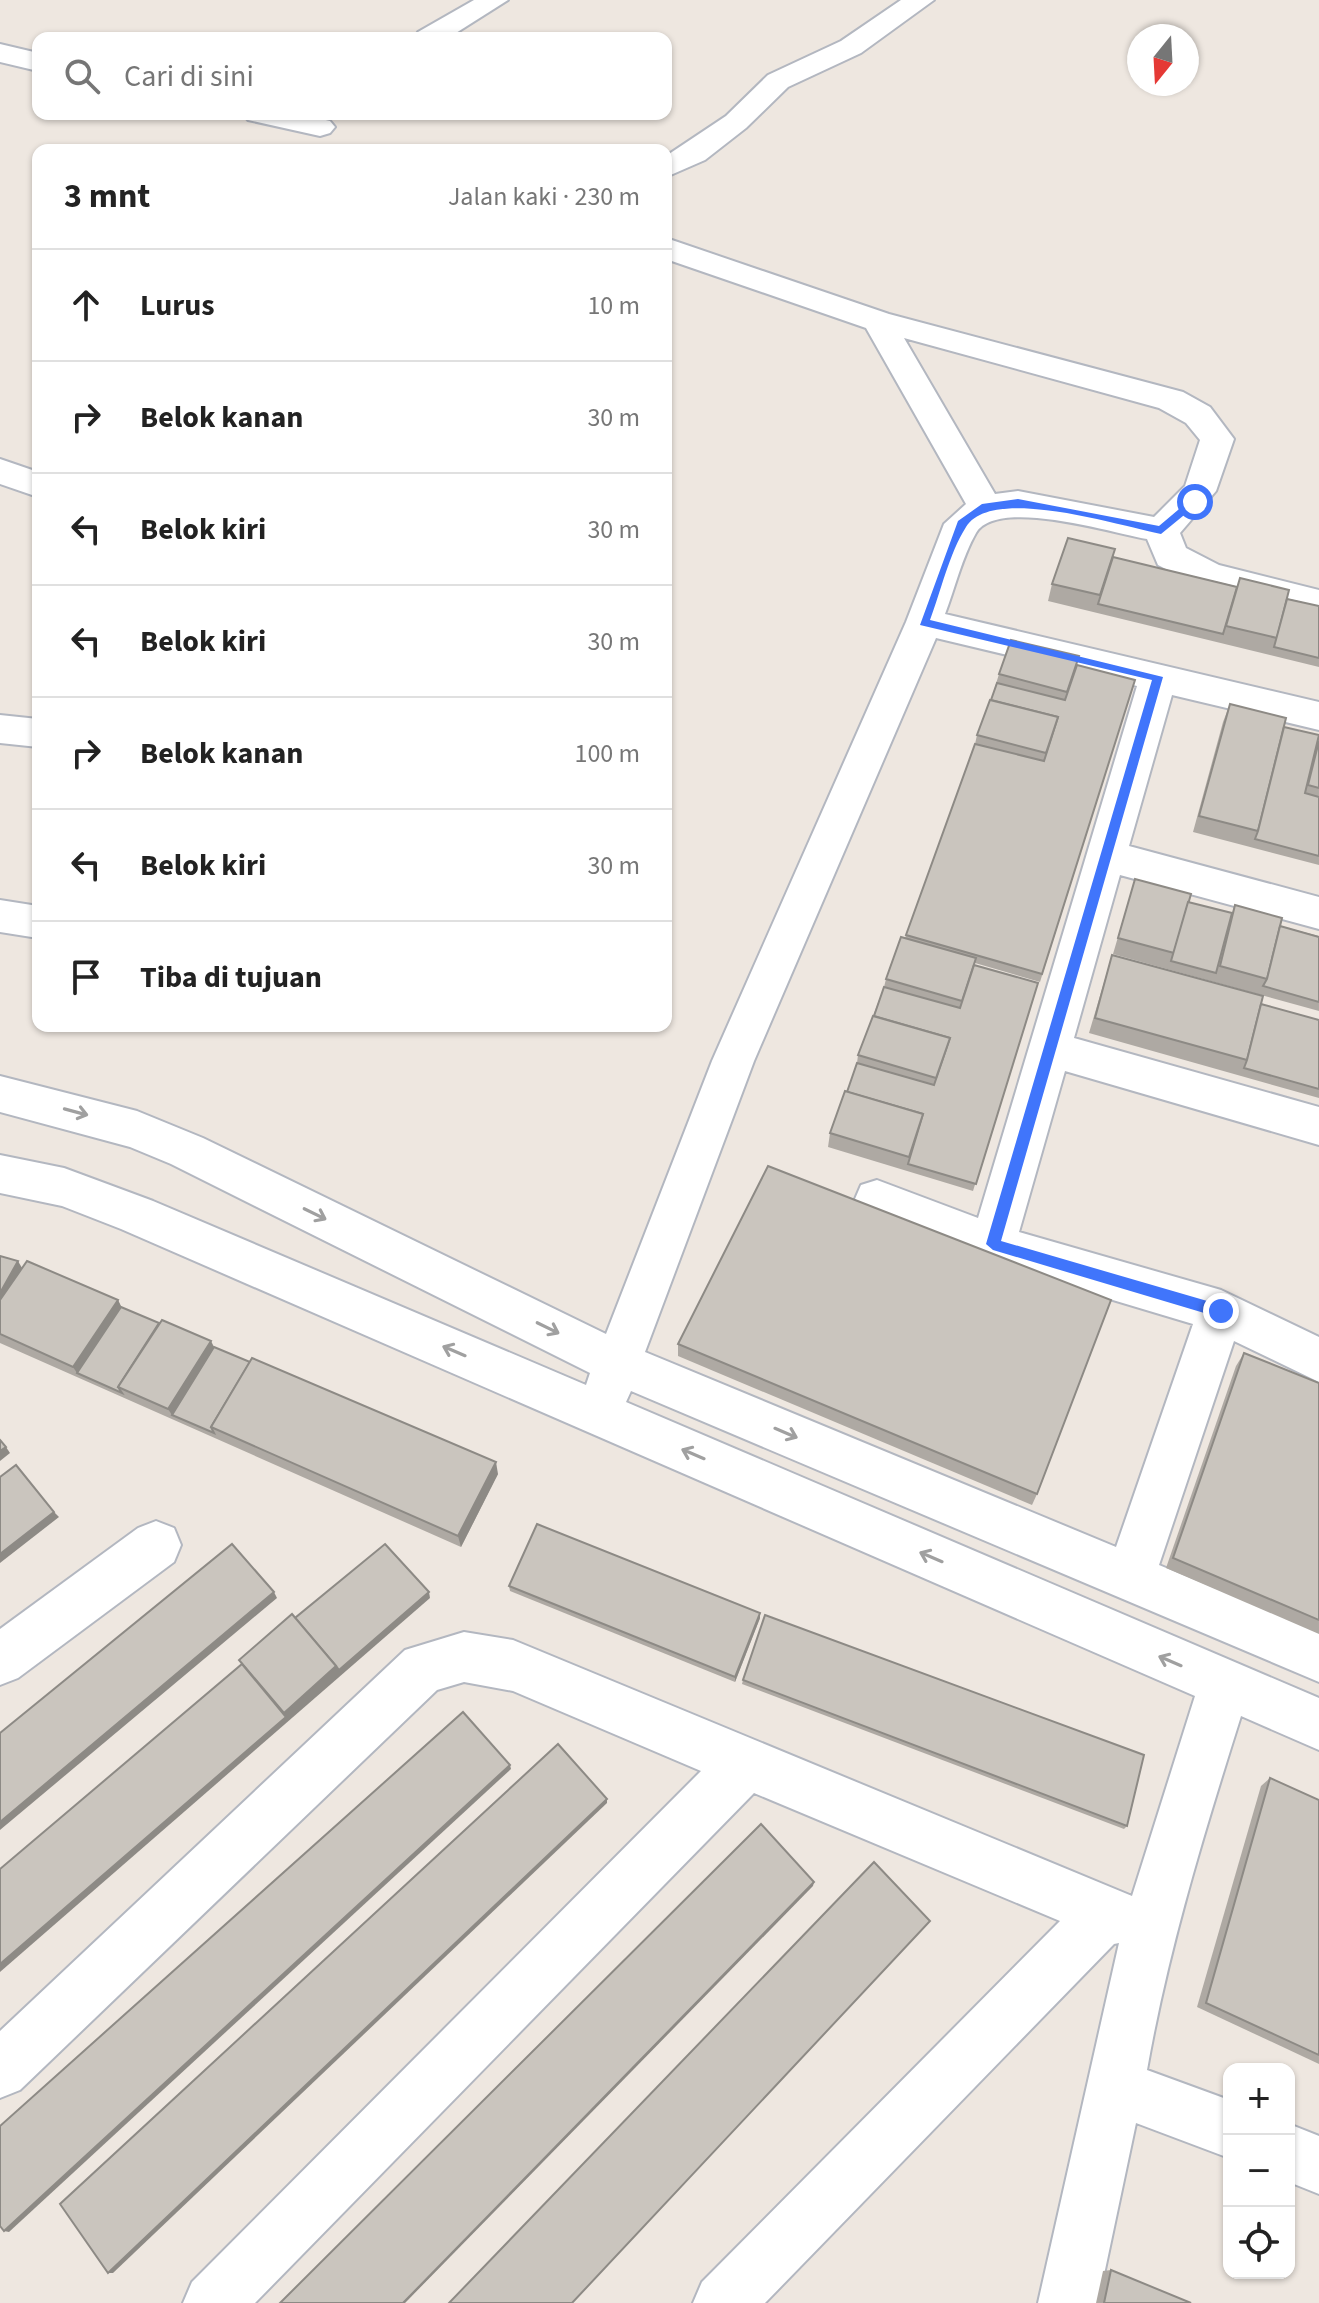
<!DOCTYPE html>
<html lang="id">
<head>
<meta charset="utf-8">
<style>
  :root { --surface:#fff; --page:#f2f2f2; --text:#222; --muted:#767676; --line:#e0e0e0 }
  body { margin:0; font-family:"Source Sans 3",sans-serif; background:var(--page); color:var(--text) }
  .controls { position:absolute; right:24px; bottom:24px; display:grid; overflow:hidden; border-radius:16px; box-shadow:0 2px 6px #0004 }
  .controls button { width:72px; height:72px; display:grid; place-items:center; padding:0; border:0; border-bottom:2px solid var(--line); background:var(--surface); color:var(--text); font:40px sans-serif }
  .compass { position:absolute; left:1127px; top:24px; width:72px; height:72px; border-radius:50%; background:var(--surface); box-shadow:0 2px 6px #0004; rotate:198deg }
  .stop { position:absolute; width:24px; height:24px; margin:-18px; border:6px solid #4075fb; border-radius:50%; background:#fff }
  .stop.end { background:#4075fb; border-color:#fff; box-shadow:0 2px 8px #0008 }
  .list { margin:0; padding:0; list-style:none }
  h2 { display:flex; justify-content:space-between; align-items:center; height:104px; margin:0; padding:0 32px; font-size:34px }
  h2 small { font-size:26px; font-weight:400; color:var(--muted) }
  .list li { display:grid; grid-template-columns:52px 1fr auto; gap:24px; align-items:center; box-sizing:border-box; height:112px; padding:0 32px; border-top:2px solid var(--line) }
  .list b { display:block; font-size:30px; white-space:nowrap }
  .list em { font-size:26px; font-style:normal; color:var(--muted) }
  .icon { flex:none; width:44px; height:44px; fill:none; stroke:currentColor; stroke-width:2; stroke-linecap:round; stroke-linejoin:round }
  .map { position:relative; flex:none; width:1319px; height:2303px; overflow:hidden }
  .search { position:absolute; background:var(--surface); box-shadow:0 2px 6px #0004; left:32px; top:32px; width:640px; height:88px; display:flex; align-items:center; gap:20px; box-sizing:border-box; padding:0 28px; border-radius:16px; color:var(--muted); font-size:30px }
  .panel { position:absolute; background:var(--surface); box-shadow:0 2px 6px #0004; left:32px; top:144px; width:640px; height:888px; border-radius:16px }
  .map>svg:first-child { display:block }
</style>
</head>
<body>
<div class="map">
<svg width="1319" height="2303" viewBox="0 0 1319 2303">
  <rect width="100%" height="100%" fill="#eee7e0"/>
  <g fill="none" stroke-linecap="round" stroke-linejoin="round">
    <g stroke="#b3b7c0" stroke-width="4">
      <g id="minor">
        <polygon points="474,0 508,0 448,38 414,38 418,32"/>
        <polygon points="901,0 934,0 861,53 788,87 746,128 705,160 666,177 666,156 726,116 768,75 841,41"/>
        <polygon points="0,44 38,53 38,71 0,62"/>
        <polygon points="243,114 300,114 330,121 335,127 330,133 320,136 248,120"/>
        <path d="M666,238L889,314L1183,392L1210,407L1234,439L1216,491L1180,533L1186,548L1219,565L1319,590V616L1195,584L1158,565L1147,539C1112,533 997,497 976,533C962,557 955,588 945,614L1319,702V730L1172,695L1129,846L1319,897V929L1120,875L1074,1038L1319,1107V1145L1065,1071L1019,1232L1221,1290L1319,1337V1382L1234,1341L1159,1565L1319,1632V1682L631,1391L626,1402L1319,1698V1750L1241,1716C1204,1833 1168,1950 1147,2070L1229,2100V2158L1136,2123L1098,2303H1038L1119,1943L1114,1944L765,2303H693L702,2282L1060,1921L754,1793L255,2303H183L192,2282L701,1771L513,1691L464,1682L437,1690L20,2090L0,2098V2031L405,1650L464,1632L513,1640L1132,1896L1195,1696L121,1229L62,1206L0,1193V1155L64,1168L153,1201L586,1385L590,1373L171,1164L130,1147L0,1112V1076L137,1111L203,1138L606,1334L712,1061L906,622L944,524L966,504L866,328L666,259ZM904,338L1159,408L1186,423L1200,440L1185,486L1154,517L1018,491L995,494ZM936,638L1137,686L978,1218L877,1180L861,1185L855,1199L861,1213L993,1264L1193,1324L1116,1547L645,1352L754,1061Z"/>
        <polygon points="0,459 38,472 38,497 0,484"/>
        <polygon points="0,715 38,719 38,747 0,743"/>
        <polygon points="0,900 38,906 38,938 0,932"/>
        <polygon points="156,1521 174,1528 181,1545 174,1562 18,1678 0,1685 0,1629 138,1528"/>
        <polygon points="1289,2124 1319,2136 1319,2194 1289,2182"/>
      </g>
    </g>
    <use href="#minor" fill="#fff" fill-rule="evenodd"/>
  </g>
  <g fill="#aea9a3">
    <polygon points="1113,557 1319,606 1319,667 1048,601 1052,584"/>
    <polygon points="1077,665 1135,680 1040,982 975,963 974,965 1038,983 973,1191 828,1147 830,1133 847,1092 857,1063 858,1055 884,987 886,979 905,938 975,744 977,735 991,700 999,674"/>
    <polygon points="1230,704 1284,727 1319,735 1319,865 1193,832 1223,722"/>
    <polygon points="1135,879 1188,902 1232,913 1235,905 1280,926 1319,936 1319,1011 1113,954"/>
    <polygon points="1112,955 1261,1004 1319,1020 1319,1098 1089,1033"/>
    <polygon points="0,1256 22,1268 118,1300 121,1307 214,1347 498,1474 461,1547 0,1343"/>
    <polygon points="678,1344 1037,1494 1032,1505 678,1356"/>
    <polygon points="1244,1353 1319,1383 1319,1634 1166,1568 1236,1366"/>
    <polygon points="509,1586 760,1613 760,1618 735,1682 510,1591"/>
    <polygon points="743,1680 1127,1826 1124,1829 742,1684"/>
    <polygon points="1270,1778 1319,1800 1319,2064 1197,2007 1261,1786"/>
    <polygon points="1111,2270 1191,2303 1096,2303 1103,2271"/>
  </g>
  <g fill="#8d8a85">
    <polygon points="18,1261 22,1268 0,1308 0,1293"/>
    <polygon points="118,1300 125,1314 77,1373 73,1367"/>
    <polygon points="211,1341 217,1353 172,1415 168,1409"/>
    <polygon points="6,1447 10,1453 0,1461 0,1451"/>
    <polygon points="496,1462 498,1474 461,1547 458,1536"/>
    <polygon points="54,1512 59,1517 0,1563 0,1554"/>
    <polygon points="274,1592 277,1598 0,1830 0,1822"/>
    <polygon points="429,1592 430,1598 0,1972 0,1964 336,1666"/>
    <polygon points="760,1613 760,1618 735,1682 735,1677"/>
    <polygon points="510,1765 511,1769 9,2232 4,2231"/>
    <polygon points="607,1799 607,1803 113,2273 108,2273"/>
    <polygon points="814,1882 813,1886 405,2303 403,2303"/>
  </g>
  <g fill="#cac5be" stroke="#8d8a85" stroke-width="2">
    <polygon points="1068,538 1115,549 1100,595 1052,584"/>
    <polygon points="1113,557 1237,587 1223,634 1098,604"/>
    <polygon points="1240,578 1289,590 1277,638 1226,626"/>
    <polygon points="1287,599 1319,606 1319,658 1274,647"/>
    <polygon points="1011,640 1079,656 1067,692 999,674"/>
    <polygon points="1077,665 1135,680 1042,974 906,935 975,744 1044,761 1058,717 991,700 997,683 1065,700"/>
    <polygon points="990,700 1058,717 1046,753 977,735"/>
    <polygon points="1230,704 1286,718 1258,831 1199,816"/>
    <polygon points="1284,727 1319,735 1305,793 1319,797 1319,856 1255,839 1258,831"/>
    <polygon points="1319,741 1319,788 1308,785"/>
    <polygon points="1135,879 1191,894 1174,953 1118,938"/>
    <polygon points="1188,902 1232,913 1216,973 1171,961"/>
    <polygon points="1235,905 1282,918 1267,979 1220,966"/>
    <polygon points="1280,926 1319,937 1319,1002 1263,986 1267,979"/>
    <polygon points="901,937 976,958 962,1001 886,979"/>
    <polygon points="1112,955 1263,996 1247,1060 1095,1018"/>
    <polygon points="974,965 1038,983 976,1184 908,1164 923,1114 847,1092 857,1063 934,1085 950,1038 874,1016 884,987 960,1008"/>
    <polygon points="1261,1004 1319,1020 1319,1089 1244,1068 1247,1060"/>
    <polygon points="873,1016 950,1038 936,1078 858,1055"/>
    <polygon points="845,1091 923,1114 909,1157 830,1133"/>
    <polygon points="768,1166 1111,1300 1037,1494 678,1344"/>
    <polygon points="0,1256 18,1261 0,1293"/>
    <polygon points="27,1261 118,1300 73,1367 0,1334 0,1300"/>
    <polygon points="121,1307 159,1323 118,1387 122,1393 77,1373"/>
    <polygon points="162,1320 211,1341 168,1409 118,1387"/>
    <polygon points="214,1347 250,1362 211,1427 214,1433 172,1415"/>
    <polygon points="1244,1353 1319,1383 1319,1620 1173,1558"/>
    <polygon points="252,1358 496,1462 458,1536 211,1427"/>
    <polygon points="0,1440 6,1447 0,1451"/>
    <polygon points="16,1465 54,1512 0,1554 0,1477"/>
    <polygon points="537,1524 760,1613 735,1677 509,1586"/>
    <polygon points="232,1544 274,1592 0,1822 0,1733"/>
    <polygon points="385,1544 429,1592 339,1670 336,1666 295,1618"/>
    <polygon points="292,1614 336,1666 284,1713 239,1660"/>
    <polygon points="765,1615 1144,1755 1127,1826 743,1680"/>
    <polygon points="242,1664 286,1717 0,1964 0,1869"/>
    <polygon points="463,1712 510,1765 4,2231 0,2226 0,2126"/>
    <polygon points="558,1744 607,1799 108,2273 60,2204"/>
    <polygon points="1270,1778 1319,1800 1319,2055 1206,2003"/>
    <polygon points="761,1824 814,1882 403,2303 280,2303"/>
    <polygon points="874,1862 930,1921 572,2303 449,2303"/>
    <polygon points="1111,2270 1191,2303 1104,2303"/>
  </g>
  <defs><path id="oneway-shaft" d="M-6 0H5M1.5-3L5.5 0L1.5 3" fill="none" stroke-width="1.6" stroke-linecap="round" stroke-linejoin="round" transform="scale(2)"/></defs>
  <g stroke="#a0a0a0">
    <use href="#oneway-shaft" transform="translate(76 1112) rotate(15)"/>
    <use href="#oneway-shaft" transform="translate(315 1214) rotate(26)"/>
    <use href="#oneway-shaft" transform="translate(548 1328) rotate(26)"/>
    <use href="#oneway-shaft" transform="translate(454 1351) rotate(-157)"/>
    <use href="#oneway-shaft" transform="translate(786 1433) rotate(23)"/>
    <use href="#oneway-shaft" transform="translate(693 1454) rotate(-157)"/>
    <use href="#oneway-shaft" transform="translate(931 1557) rotate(-157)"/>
    <use href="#oneway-shaft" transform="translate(1170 1661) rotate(-157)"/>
  </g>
  <path fill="#4075fb" d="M1018,499L1159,526L1191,499L1200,502L1161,534C1119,526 992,485 966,527C949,554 941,591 930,620L1163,677L1001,1241L1221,1305L1228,1311L1221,1318L993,1250L986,1244L1152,680L920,625L958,521L982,504Z"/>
</svg>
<div class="controls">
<button>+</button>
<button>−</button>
<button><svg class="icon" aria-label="locate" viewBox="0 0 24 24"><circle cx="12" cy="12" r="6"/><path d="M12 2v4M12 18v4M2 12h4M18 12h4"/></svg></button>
</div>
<svg class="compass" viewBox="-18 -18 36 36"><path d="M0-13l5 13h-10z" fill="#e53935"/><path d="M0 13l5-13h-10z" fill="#767676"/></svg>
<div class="stop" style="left:1195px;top:502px"></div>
<div class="stop end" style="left:1221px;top:1311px"></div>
<div class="search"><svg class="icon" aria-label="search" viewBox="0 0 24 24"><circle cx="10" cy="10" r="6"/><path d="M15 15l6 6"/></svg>Cari di sini</div>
<section class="panel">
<h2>3 mnt<small>Jalan kaki · 230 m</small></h2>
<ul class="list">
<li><svg class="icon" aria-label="ahead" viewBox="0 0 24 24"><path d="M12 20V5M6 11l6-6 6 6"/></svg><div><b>Lurus</b></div><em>10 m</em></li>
<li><svg class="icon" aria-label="right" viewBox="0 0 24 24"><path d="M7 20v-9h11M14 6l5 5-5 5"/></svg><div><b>Belok kanan</b></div><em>30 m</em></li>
<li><svg class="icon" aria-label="left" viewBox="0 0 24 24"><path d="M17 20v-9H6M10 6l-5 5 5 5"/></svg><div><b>Belok kiri</b></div><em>30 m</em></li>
<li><svg class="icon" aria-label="left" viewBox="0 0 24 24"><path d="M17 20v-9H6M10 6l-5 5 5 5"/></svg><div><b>Belok kiri</b></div><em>30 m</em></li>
<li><svg class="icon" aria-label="right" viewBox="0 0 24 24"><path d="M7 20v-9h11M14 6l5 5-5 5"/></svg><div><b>Belok kanan</b></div><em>100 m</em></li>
<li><svg class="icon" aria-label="left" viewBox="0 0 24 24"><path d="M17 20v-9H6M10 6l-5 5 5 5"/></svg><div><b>Belok kiri</b></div><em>30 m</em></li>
<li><svg class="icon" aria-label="arrive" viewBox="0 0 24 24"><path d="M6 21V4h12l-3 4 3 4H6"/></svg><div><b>Tiba di tujuan</b></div></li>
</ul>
</section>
</div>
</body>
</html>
